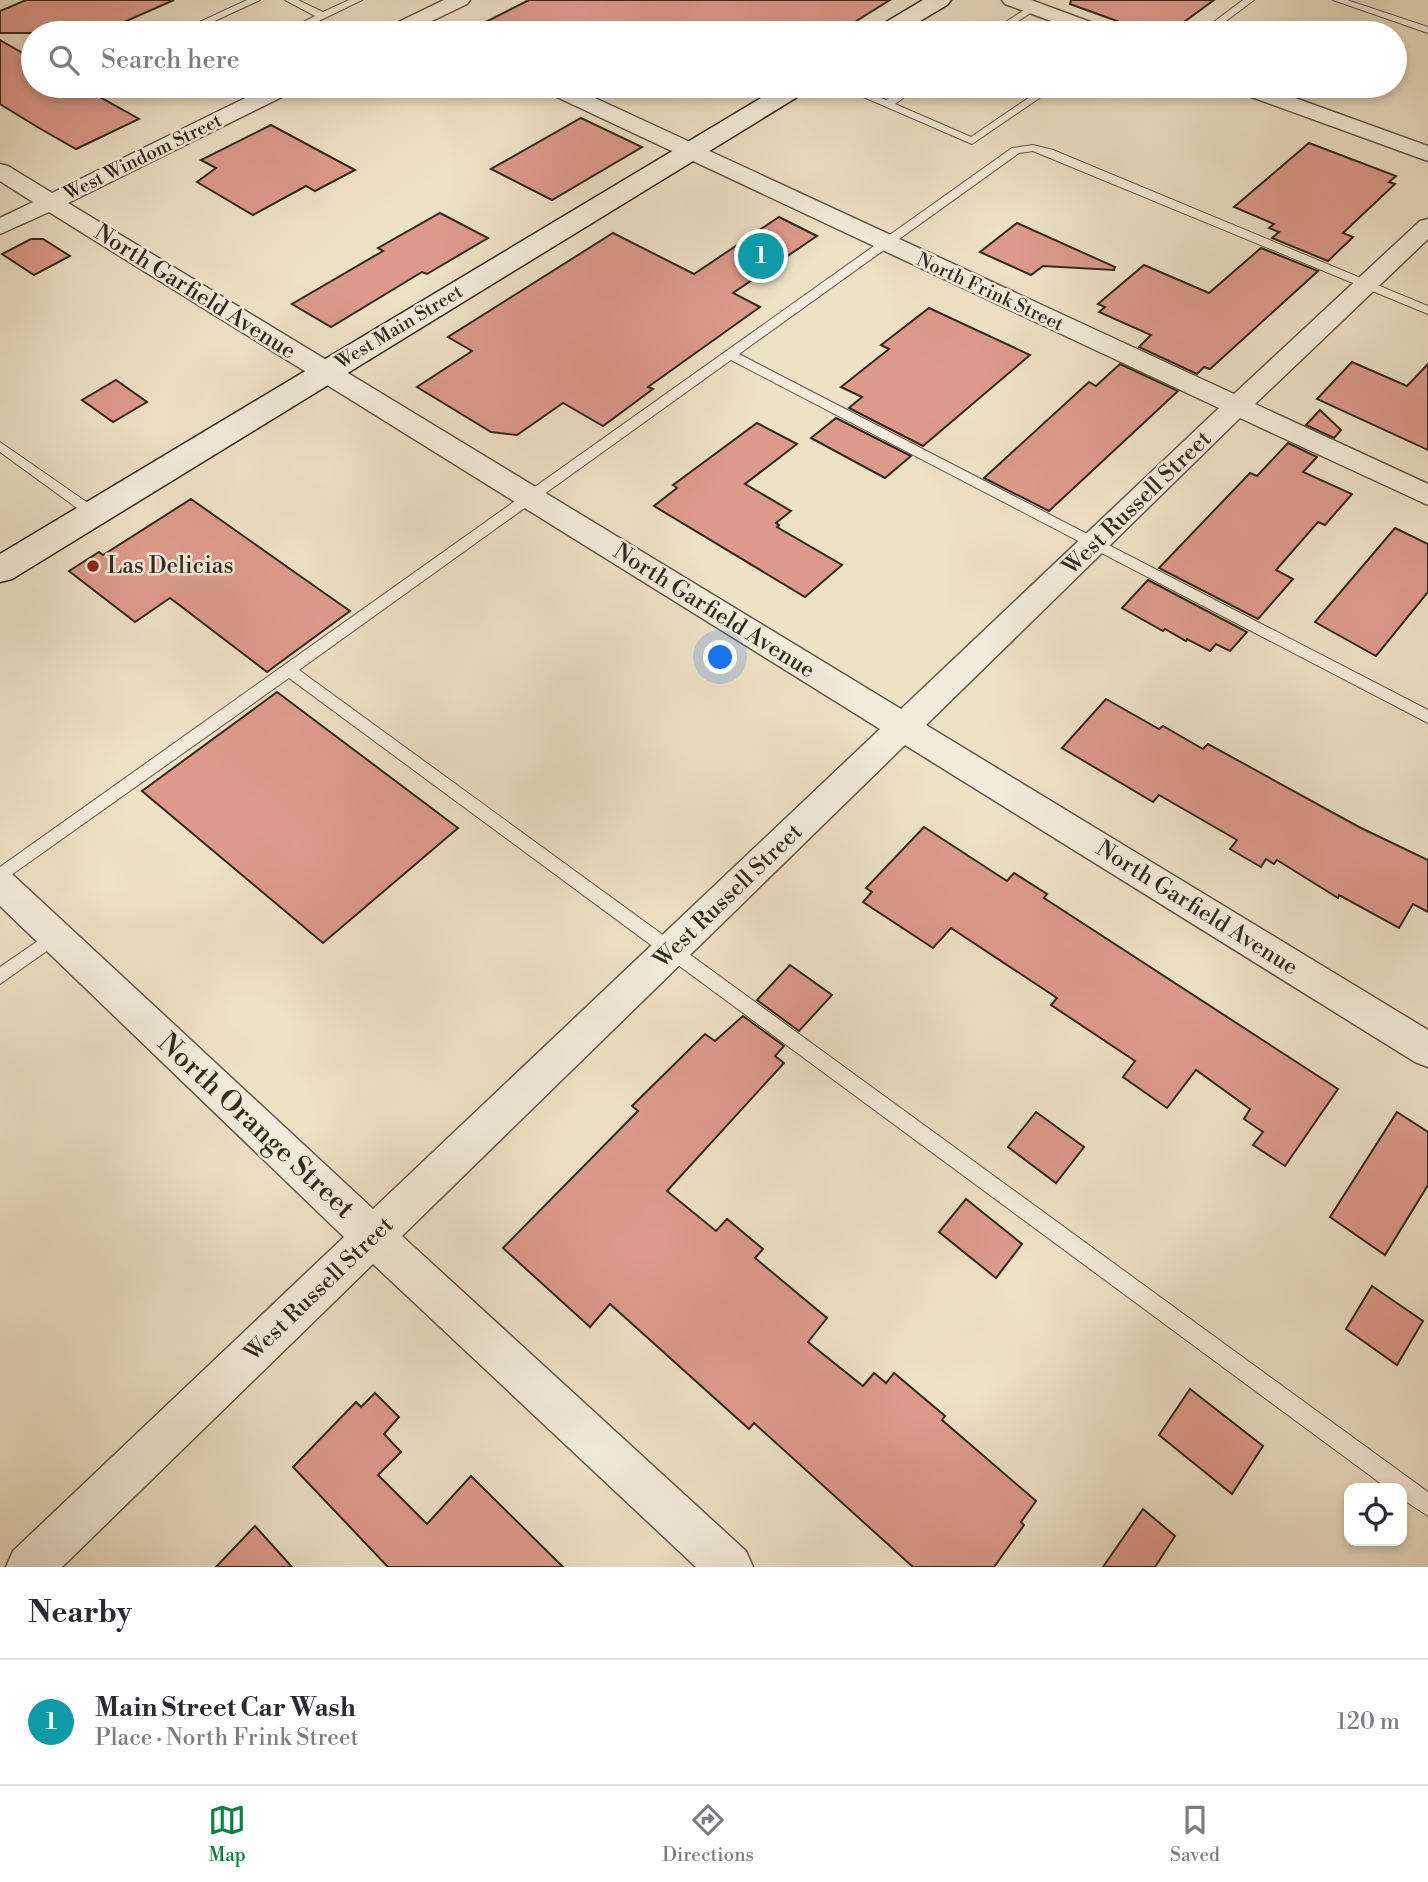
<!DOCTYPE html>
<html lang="en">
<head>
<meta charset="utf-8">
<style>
  :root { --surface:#fff; --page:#f2f2f3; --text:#2b2b33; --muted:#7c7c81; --line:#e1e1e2; --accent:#0b8043 }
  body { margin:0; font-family:"Libre Bodoni",serif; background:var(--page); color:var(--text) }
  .controls { position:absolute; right:21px; bottom:21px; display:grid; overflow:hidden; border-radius:14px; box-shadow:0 4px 10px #0003 }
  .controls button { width:63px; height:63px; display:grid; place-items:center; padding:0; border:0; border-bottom:2px solid var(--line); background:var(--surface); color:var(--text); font:35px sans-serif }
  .you { position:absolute; left:721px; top:658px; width:24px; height:24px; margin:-18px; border:5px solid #fff; border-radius:50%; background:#1a73e8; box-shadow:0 0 0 10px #1a73e833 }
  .badge { display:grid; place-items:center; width:46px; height:46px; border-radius:50%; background:var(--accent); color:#fff; font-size:23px; font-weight:700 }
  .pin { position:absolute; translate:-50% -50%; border:4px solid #fff; box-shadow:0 2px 7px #0006 }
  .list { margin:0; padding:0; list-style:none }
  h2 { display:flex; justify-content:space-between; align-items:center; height:91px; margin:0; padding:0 28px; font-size:30px }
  h2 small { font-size:23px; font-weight:400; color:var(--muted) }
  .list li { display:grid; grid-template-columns:46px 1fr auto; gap:21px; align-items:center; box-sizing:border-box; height:126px; padding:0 28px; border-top:2px solid var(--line) }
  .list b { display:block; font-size:26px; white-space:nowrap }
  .list p { margin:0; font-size:23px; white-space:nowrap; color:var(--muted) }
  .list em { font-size:23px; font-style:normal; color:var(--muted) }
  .icon { flex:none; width:38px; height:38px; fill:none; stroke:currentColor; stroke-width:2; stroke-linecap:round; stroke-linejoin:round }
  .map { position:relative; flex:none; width:1428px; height:1567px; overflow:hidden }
  .search { position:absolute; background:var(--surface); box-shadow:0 4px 10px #0003; left:21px; right:21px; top:21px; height:77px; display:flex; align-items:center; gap:18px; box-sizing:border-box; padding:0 24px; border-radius:38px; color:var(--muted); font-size:26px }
  .sheet { height:217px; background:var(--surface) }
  nav { display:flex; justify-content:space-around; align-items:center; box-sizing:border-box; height:98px; border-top:2px solid var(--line); background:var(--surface); font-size:19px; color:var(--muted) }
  nav a { display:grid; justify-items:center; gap:4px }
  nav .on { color:var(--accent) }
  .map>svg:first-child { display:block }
</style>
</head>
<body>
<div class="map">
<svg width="1428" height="1567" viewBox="0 0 1428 1567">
  <rect width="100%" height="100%" fill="#ede1c6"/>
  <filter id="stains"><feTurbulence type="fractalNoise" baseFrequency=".00286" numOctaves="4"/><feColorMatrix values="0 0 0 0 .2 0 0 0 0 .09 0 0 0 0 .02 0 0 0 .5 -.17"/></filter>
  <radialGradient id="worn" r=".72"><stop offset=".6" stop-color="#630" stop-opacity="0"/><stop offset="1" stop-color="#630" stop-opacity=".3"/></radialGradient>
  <g fill="#dd9a8c" stroke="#32291f" stroke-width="2">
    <polygon points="26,0 174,0 99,33 0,33 0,11"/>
    <polygon points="529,0 890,0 837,33 464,33"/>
    <polygon points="1071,0 1214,0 1169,33 1150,33 1070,4"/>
    <polygon points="0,40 33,59 33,86 80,86 139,119 76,149 39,128 0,104"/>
    <polygon points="581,118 642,147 552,200 491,169"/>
    <polygon points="271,125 355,170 315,191 306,186 253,215 197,182 216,168 201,160"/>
    <polygon points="1309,143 1396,176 1389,182 1395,184 1343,233 1353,237 1328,261 1272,238 1279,232 1269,228 1274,224 1234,207"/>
    <polygon points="440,213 488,238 427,274 422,272 331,327 292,304 383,251 378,248"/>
    <polygon points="779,217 817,236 733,293 760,307 648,387 653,389 603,426 563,403 517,435 491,432 417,387 472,351 448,337 613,233 694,274"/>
    <polygon points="1017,223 1115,267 1114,270 1043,266 1031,275 980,252"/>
    <polygon points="31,239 43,239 70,256 34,275 2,254"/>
    <polygon points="1261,248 1318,271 1210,369 1204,367 1197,374 1139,347 1151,335 1099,312 1105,307 1098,304 1144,265 1209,293"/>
    <polygon points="929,308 1030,355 923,446 849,408 862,397 841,387 889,349 881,345"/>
    <polygon points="1352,362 1407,386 1428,364 1428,450 1317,399"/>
    <polygon points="1120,364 1178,391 1049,511 984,478 1089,382 1096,386"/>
    <polygon points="116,380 147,402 113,422 82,400"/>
    <polygon points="1320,410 1341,430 1334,438 1306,425"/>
    <polygon points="836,418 911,456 885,478 811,438"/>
    <polygon points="757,423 797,444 745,484 791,511 776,523 779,525 777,527 842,565 805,597 654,506 677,488 673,485"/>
    <polygon points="1288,443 1317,457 1303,472 1352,494 1325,525 1318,522 1276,570 1293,579 1258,619 1159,568 1250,473 1257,476"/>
    <polygon points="191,499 310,583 350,611 267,672 170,598 135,622 69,571 99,552 103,555"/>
    <polygon points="1395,528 1428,544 1428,592 1376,656 1315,622"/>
    <polygon points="1148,580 1247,632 1230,651 1216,644 1210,651 1187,639 1186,641 1165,629 1163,631 1122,608"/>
    <polygon points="277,692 458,828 323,943 142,791"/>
    <polygon points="1106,699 1159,729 1163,726 1203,749 1208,744 1359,827 1428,860 1428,912 1413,904 1399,928 1339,895 1338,898 1277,860 1274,864 1266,859 1261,867 1230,849 1237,840 1159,795 1153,802 1062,748"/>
    <polygon points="924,827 1007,881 1014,873 1047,894 1044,898 1338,1089 1285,1166 1253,1145 1263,1132 1244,1119 1250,1109 1196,1070 1167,1108 1123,1077 1135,1061 1051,1005 1057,998 951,928 933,948 863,902 872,892 866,888"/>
    <polygon points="790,965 832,995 799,1031 757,1000"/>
    <polygon points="743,1016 784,1046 775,1056 784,1063 667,1191 716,1231 727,1219 763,1249 755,1258 827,1318 808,1342 863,1386 874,1373 886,1383 894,1373 945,1416 942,1420 1036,1501 1021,1522 1024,1525 994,1567 913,1567 754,1423 749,1429 610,1304 590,1327 503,1248 638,1111 632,1106 705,1034 715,1041"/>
    <polygon points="1036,1112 1084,1147 1056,1183 1008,1147"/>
    <polygon points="1397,1112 1428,1132 1428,1185 1385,1255 1330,1217"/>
    <polygon points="966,1199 1022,1244 996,1278 939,1232"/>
    <polygon points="1372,1286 1423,1321 1397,1365 1346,1329"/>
    <polygon points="1190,1389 1263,1446 1232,1494 1159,1435"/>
    <polygon points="375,1393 399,1417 384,1434 401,1452 378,1475 427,1524 471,1476 563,1567 388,1567 293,1467 356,1402 361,1407"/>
    <polygon points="1143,1509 1175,1536 1155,1567 1103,1567"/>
    <polygon points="255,1526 292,1567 216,1567"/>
  </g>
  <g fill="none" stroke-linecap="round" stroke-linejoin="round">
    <g stroke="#615749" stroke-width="2">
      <g id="service">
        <polygon points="247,0 260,0 189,33 176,33"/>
        <polygon points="285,0 298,0 323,12 349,0 362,0 294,33 282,33 315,16"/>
        <polygon points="1243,0 1254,0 1210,33 1199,33"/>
        <polygon points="1333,0 1347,0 1428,27 1428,33"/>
        <polygon points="1030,6 1038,8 1000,33 989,33"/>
        <path d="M134,86H183C170,96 147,96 134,86Z"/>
        <polygon points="838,86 851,86 886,100 908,86 919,86 895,104 971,137 1046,86 1057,86 972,144"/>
        <polygon points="1033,145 1053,150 1428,306 1428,314 1033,151 1019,153 739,354 1428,710 1428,723 731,360 299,670 1428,1492 1428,1516 1402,1499 1402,1488 1387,1488 289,678 0,883 0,867 1012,148"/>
        <polygon points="0,442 98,510 100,513 98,516 88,516 0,452"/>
        <polygon points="55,929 61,931 63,936 61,941 0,984 0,967"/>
      </g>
    </g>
    <g stroke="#615749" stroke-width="3">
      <g id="minor">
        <polygon points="444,0 470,0 467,4 407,33 381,33 384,29"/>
        <polygon points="1002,0 1031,0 1109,29 1112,33 1084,33 1005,4"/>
        <polygon points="270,86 297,86 294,91 68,203 901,709 1219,408 544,91 541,86 569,86 1234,394 1420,221 1428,219 1428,239 1255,404 1428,484 1428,505 1240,418 926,725 1428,1030 1428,1067 1415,1062 905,745 402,1236 746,1551 753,1567 696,1567 373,1264 62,1567 6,1567 13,1551 344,1237 0,906 0,870 12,874 373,1209 880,729 49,212 0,234 0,218 33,202 0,181 0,164 8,166 52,193"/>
        <polygon points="1232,86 1262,86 1428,146 1428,161 1235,91"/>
      </g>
    </g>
    <g stroke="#32291f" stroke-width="3">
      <g id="secondary">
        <polygon points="923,0 951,0 947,5 900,33 872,33 876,28"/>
        <polygon points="781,86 810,86 807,91 12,579 0,582 0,554"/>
      </g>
    </g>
    <use href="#service" fill="#f3ecda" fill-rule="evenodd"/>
    <use href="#minor" fill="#f3ecda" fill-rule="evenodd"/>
    <use href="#secondary" fill="#f3ecda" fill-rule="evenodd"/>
  </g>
  <circle fill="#8f2418" stroke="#f3ecda" stroke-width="2.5" cx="93" cy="566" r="7"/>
  <g text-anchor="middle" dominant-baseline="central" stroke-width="5" stroke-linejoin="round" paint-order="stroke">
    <g font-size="19" fill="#32291f" stroke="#f3ecda">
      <text transform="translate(143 157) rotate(-26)">West Windom Street</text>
      <text transform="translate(990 292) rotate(25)">North Frink Street</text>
      <text transform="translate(399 327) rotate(-31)">West Main Street</text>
    </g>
    <g font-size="23" fill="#32291f" stroke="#f3ecda">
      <text transform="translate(195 292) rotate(32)">North Garfield Avenue</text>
      <text transform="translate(1137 503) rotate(-44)">West Russell Street</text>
      <text transform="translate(714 611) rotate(32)">North Garfield Avenue</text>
      <text transform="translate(728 896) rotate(-44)">West Russell Street</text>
      <text transform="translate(1197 908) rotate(32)">North Garfield Avenue</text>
      <text transform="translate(319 1289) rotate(-44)">West Russell Street</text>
    </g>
    <g font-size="23" fill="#32291f" stroke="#f3ecda" text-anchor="start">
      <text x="107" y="566">Las Delicias</text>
    </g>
    <g font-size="28" fill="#32291f" stroke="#f3ecda">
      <text transform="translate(256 1126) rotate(43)">North Orange Street</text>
    </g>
  </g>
  <rect width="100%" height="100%" filter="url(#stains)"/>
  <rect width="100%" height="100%" fill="url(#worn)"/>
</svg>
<div class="controls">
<button><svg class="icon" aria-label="locate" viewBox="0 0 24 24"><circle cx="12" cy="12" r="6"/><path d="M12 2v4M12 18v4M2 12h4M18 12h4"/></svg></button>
</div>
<div class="you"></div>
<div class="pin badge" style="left:761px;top:256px;background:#0f9aa8">1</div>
<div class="search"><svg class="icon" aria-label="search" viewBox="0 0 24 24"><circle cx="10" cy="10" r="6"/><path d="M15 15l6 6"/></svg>Search here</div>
</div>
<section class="sheet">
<h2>Nearby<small></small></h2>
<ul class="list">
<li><span class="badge" style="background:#0f9aa8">1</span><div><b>Main Street Car Wash</b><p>Place · North Frink Street</p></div><em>120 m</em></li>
</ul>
</section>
<nav>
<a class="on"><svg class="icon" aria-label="map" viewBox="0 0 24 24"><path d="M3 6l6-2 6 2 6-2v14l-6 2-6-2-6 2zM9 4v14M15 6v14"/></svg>Map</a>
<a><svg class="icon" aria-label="directions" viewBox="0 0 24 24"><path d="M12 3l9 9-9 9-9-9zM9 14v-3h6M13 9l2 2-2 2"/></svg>Directions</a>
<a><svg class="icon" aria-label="saved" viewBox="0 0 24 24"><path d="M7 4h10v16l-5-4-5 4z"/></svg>Saved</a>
</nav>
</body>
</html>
